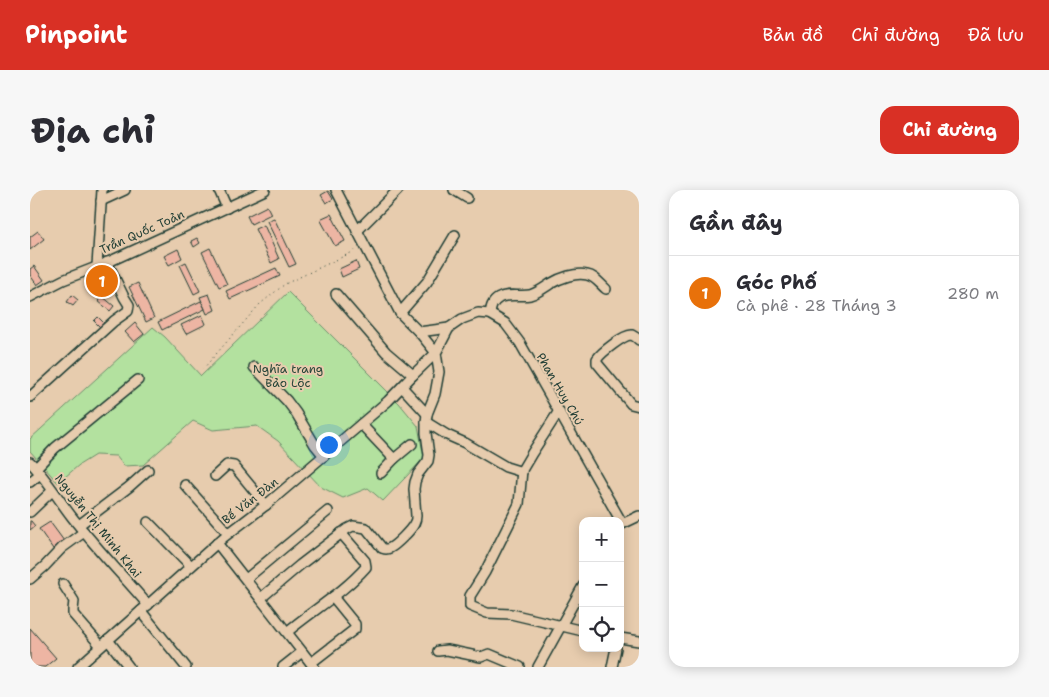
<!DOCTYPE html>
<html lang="vi">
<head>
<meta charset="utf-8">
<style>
  :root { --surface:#fff; --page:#f7f7f7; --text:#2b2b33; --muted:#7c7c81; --line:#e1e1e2; --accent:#d93025 }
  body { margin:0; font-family:"Shantell Sans",sans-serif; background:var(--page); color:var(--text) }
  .controls { position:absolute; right:15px; bottom:15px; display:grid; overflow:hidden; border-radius:10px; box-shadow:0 2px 12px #0003 }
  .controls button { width:45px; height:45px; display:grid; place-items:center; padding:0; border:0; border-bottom:1px solid var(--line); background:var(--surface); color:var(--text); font:25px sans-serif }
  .you { position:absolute; left:298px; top:254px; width:18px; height:18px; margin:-12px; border:4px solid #fff; border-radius:50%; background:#1a73e8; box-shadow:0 0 0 8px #1a73e833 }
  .badge { display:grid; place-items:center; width:32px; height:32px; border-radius:50%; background:var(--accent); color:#fff; font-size:16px; font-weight:700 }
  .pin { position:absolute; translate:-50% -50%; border:2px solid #fff; box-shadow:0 1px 5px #0006 }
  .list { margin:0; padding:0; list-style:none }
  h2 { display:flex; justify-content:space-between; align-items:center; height:65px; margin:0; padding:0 20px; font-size:21px }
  h2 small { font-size:16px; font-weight:400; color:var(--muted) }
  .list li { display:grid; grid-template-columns:32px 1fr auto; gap:15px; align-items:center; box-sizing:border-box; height:75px; padding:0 20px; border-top:1px solid var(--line) }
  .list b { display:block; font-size:19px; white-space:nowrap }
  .list p { margin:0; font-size:16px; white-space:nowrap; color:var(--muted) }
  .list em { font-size:16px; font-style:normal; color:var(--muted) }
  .icon { flex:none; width:28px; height:28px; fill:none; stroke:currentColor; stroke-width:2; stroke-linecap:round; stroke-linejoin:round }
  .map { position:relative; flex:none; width:609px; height:477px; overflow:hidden; border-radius:15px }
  header { display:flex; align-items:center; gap:30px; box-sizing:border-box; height:70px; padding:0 25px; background:var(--accent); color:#fff }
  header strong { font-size:24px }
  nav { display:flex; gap:28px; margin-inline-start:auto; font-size:18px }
  .intro { display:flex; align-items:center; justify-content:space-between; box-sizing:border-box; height:120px; padding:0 30px }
  h1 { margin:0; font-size:35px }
  .button { padding:12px 22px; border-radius:15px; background:var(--accent); color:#fff; font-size:18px; font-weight:700 }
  main { display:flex; gap:30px; padding:0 30px }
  aside { flex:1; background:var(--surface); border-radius:15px; box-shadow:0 2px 12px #0003 }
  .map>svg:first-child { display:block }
</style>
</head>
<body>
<header>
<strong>Pinpoint</strong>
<nav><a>Bản đồ</a><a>Chỉ đường</a><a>Đã lưu</a></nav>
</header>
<div class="intro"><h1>Địa chỉ</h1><a class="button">Chỉ đường</a></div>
<main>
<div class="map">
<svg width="609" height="477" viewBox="0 0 609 477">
  <rect width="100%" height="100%" fill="#e7ccae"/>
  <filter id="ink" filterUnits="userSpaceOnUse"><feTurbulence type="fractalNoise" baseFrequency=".02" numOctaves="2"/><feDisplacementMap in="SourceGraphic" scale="10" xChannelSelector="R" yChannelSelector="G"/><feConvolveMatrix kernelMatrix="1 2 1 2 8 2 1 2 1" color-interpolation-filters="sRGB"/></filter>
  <g filter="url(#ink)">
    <polygon fill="#b3e19f" stroke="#698f6a" points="258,102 369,213 388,236 394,268 353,311 338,298 313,308 291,297 248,251 227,236 183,240 163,231 113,275 94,276 86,266 65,265 49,275 28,293 0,261 0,249 123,137 135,147 171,186"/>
    <g fill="#edb5a3" stroke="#1f3d34">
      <polygon points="298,1 303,9 296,13 291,5"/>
      <polygon points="237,16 241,24 221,34 217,26"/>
      <polygon points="301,24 315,51 305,56 290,29"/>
      <polygon points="244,28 266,74 259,77 237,31"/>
      <polygon points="234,35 249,69 241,73 225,39"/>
      <polygon points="8,41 14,49 0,60 0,47"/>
      <polygon points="167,48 170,53 164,57 161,51"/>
      <polygon points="180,58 197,94 189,97 172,62"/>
      <polygon points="148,59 152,68 139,75 134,66"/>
      <polygon points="326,71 329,79 312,87 309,79"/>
      <polygon points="156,72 170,101 164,104 150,75"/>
      <polygon points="4,76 14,90 7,95 0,85 0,79"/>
      <polygon points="246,78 250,86 200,109 196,101"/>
      <polygon points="108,93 124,128 116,132 99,97"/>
      <polygon points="179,104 185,120 177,124 170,107"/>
      <polygon points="42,105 48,110 43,116 37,112"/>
      <polygon points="72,106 84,116 80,121 68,111"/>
      <polygon points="171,111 175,119 132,140 128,132"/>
      <polygon points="172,125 176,134 156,144 151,135"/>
      <polygon points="68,127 74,133 70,137 64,131"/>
      <polygon points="105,133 114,144 104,152 95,142"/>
      <polygon points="0,331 1,331 5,336 0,340"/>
      <polygon points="20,332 34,351 23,359 9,339"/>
      <polygon points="0,438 26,468 15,477 0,477"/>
    </g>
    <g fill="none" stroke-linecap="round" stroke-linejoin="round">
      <g stroke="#1f3d34" stroke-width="12">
        <g id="minor">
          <polyline points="189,0 197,18"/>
          <polyline points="306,0 370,123 389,142"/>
          <polyline points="424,0 437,8"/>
          <polyline points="71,11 95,0"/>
          <polyline points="327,41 368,0"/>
          <polyline points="67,76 72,0"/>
          <polyline points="306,104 356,162 383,185"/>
          <polyline points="0,107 33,90 74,74 235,0"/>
          <polyline points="370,123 397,92 425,45"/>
          <path d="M460,124C461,117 462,112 469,108C477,103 490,107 500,105C507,103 514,98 520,94C530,88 546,82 557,85C565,86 570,94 576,99"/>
          <polyline points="419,138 432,129 448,123 460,124 475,133 490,153 592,333"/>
          <path d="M609,150C607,148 604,146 602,145C594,144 571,163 567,169V173L601,214L609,216"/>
          <polyline points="224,177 257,211 266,223 285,255 294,266"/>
          <polyline points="372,197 397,224"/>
          <polyline points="0,207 84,131 98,121 99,115 94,107 77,72"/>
          <polyline points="529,221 502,263 492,280 489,314 455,382 440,406 440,416 457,423 481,424 553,441"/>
          <polyline points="396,232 417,245 435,253 476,277 492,282"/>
          <polyline points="331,234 364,269"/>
          <path d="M0,272C16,288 28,309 42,327C66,358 93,386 118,415"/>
          <polyline points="6,278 25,258 108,190"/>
          <polyline points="351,283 364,269 382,254"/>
          <polyline points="185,286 197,275 204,276 236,315"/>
          <polyline points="0,292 10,284"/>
          <polyline points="155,295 198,343"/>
          <polyline points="0,322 22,301"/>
          <polyline points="118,332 161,376"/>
          <polyline points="49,335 99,297 118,280"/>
          <polyline points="590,335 609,326"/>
          <polyline points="187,353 284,477"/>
          <polyline points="0,389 15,376 32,358 54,342"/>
          <polyline points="216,389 298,321"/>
          <polyline points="33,394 44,411 43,420 43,424 71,456"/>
          <polyline points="111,421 156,477"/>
          <path d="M257,442C283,420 313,403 336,377L335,371L311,343"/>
          <polyline points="590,448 609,451"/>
          <polyline points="78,450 99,477"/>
          <polyline points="408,461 417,460 451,467 459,464 490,477"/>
          <polyline points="281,473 325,439 325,434 303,407"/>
          <path d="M48,477L194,347L236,315L358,211L383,185L406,163L419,138L389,142L406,163L409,182L405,204L397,224L396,232V243L399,265L398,271L388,284L385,292L384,299L386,326C386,330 386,330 384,334C381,340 366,355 360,358C356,360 355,359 352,358L336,338L323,336L317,339L270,375L231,408"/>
          <polyline points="253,477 272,462"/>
          <polyline points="508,477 553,396"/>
          <polyline points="582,477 586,458"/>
        </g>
      </g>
      <polyline stroke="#1f3d34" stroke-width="1" stroke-dasharray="1 4" stroke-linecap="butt" points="173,179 230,114 255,94 327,60"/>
      <use href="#minor" stroke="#e7ccae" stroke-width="9"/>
    </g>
  </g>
  <g text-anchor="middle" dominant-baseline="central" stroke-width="4" stroke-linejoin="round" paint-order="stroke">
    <g font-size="12" fill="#1f3d34" stroke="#e7ccae">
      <text transform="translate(112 42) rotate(-24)">Trần Quốc Toản</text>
      <text transform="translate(530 199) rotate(60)">Phan Huy Chú</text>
      <text transform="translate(220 311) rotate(-38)">Bế Văn Đàn</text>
      <text transform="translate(68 336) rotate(51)">Nguyễn Thị Minh Khai</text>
    </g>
    <g font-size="12" fill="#264539" stroke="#e7ccae">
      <text x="258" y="179">Nghĩa trang<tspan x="258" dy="14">Bảo Lộc</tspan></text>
    </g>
  </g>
</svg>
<div class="controls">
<button>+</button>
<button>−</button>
<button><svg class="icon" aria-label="locate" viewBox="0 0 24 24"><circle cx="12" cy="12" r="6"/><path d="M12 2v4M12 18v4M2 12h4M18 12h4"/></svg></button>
</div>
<div class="you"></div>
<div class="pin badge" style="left:72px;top:91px;background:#e8710a">1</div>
</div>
<aside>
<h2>Gần đây<small></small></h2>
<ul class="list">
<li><span class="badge" style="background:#e8710a">1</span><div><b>Góc Phố</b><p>Cà phê · 28 Tháng 3</p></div><em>280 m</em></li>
</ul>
</aside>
</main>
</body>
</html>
